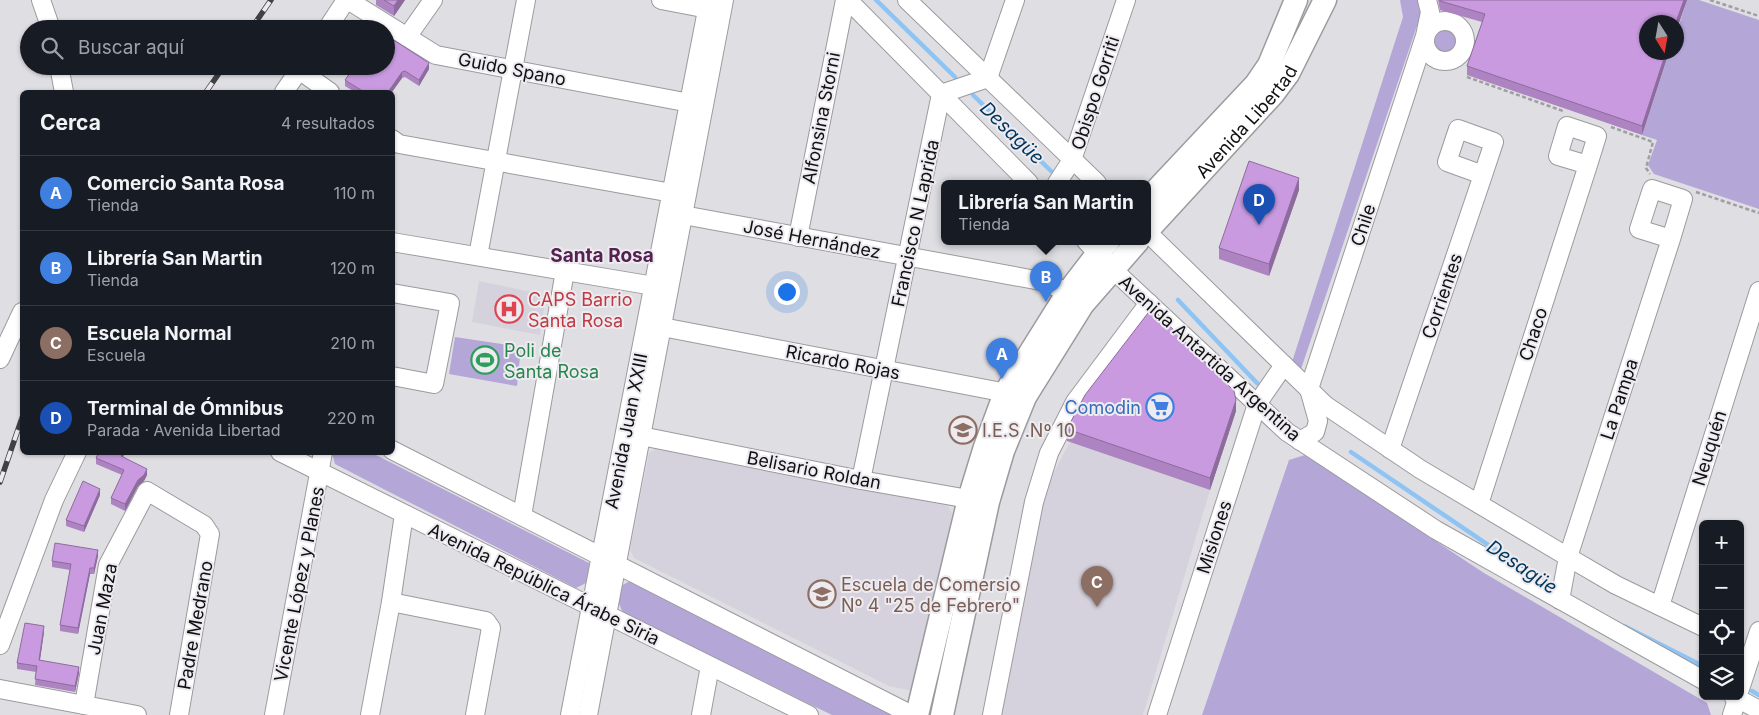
<!DOCTYPE html>
<html lang="es">
<head>
<meta charset="utf-8">
<style>
  :root { --surface:#171b24; --page:#20242c; --text:#f1f3f6; --muted:#9ea1a6; --line:#363941; --accent:#0b8043 }
  body { margin:0; font-family:Inter,sans-serif; background:var(--page); color:var(--text) }
  .controls { position:absolute; right:15px; bottom:15px; display:grid; overflow:hidden; border-radius:8px; box-shadow:0 1px 4px #0004 }
  .controls button { width:45px; height:45px; display:grid; place-items:center; padding:0; border:0; border-bottom:1px solid var(--line); background:var(--surface); color:var(--text); font:25px sans-serif }
  .compass { position:absolute; left:1639px; top:15px; width:45px; height:45px; border-radius:50%; background:var(--surface); box-shadow:0 1px 4px #0004; rotate:169deg }
  .you { position:absolute; left:786px; top:291px; width:18px; height:18px; margin:-12px; border:4px solid #fff; border-radius:50%; background:#1a73e8; box-shadow:0 0 0 8px #1a73e833 }
  .badge { display:grid; place-items:center; width:32px; height:32px; border-radius:50%; background:var(--accent); color:#fff; font-size:16px; font-weight:700 }
  .pin { position:absolute; translate:-50% -41px; filter:drop-shadow(0 1px 2px #0008) }
  .pin::after { content:''; position:absolute; top:26px; width:18px; height:15px; background:inherit; clip-path:polygon(0 0,100% 0,50% 100%) }
  .popup { position:absolute; left:941px; top:180px; width:210px; height:65px; box-sizing:border-box; display:grid; place-content:center; border-radius:8px; background:var(--surface); filter:drop-shadow(0 1px 4px #0005); font-size:16px; white-space:nowrap; color:var(--muted) }
  .popup b { font-size:19px; color:var(--text) }
  .popup::after { content:''; position:absolute; left:50%; top:100%; margin-left:-10px; border:10px solid transparent; border-top-color:var(--surface) }
  .list { margin:0; padding:0; list-style:none }
  h2 { display:flex; justify-content:space-between; align-items:center; height:65px; margin:0; padding:0 20px; font-size:21px }
  h2 small { font-size:16px; font-weight:400; color:var(--muted) }
  .list li { display:grid; grid-template-columns:32px 1fr auto; gap:15px; align-items:center; box-sizing:border-box; height:75px; padding:0 20px; border-top:1px solid var(--line) }
  .list b { display:block; font-size:19px; white-space:nowrap }
  .list p { margin:0; font-size:16px; white-space:nowrap; color:var(--muted) }
  .list em { font-size:16px; font-style:normal; color:var(--muted) }
  .icon { flex:none; width:28px; height:28px; fill:none; stroke:currentColor; stroke-width:2; stroke-linecap:round; stroke-linejoin:round }
  .map { position:relative; flex:none; width:1759px; height:715px; overflow:hidden }
  .search { position:absolute; background:var(--surface); box-shadow:0 1px 4px #0004; left:20px; top:20px; width:375px; height:55px; display:flex; align-items:center; gap:12px; box-sizing:border-box; padding:0 18px; border-radius:28px; color:var(--muted); font-size:19px }
  .panel { position:absolute; background:var(--surface); box-shadow:0 1px 4px #0004; left:20px; top:90px; width:375px; height:365px; border-radius:8px }
  .map>svg:first-child { display:block }
</style>
</head>
<body>
<div class="map">
<svg width="1759" height="715" viewBox="0 0 1759 715">
  <rect width="100%" height="100%" fill="#dfdee3"/>
  <g fill="#d5d2de">
    <polygon points="479,281 546,295 540,335 472,322"/>
    <polygon points="1070,442 1210,490 1143,715 997,715 1040,499"/>
    <polygon points="655,449 948,506 952,513 918,692 889,686 634,558 630,550 649,453"/>
  </g>
  <g fill="#b4a6d7">
    <polygon points="1400,0 1423,0 1424,5 1301,369 1295,368 1292,362 1403,17"/>
    <polygon points="1687,0 1699,0 1759,20 1759,209 1654,174 1648,165 1657,140 1642,135 1669,53 1676,52 1677,31"/>
    <circle cx="1447" cy="42" r="12"/>
    <polygon points="455,337 521,347 517,386 449,374"/>
    <polygon points="332,453 372,453 589,563 588,582 576,588 335,464"/>
    <polygon points="1305,455 1484,573 1707,703 1711,715 1202,715 1289,460"/>
    <polygon points="630,581 895,715 832,715 623,613 617,599 619,587"/>
  </g>
  <g fill="none" stroke-linecap="round" stroke-linejoin="round">
    <g stroke="#8ec4f4" stroke-width="4.5">
      <polyline points="876,0 955,77"/>
      <polyline points="973,95 1051,171"/>
      <polyline points="1178,300 1257,383"/>
      <polyline points="1351,452 1534,576"/>
      <polyline points="1624,626 1703,666"/>
      <polyline points="1752,691 1759,695"/>
    </g>
    <g stroke="#9b9a9e" stroke-width="20">
      <g id="minor">
        <polyline points="41,0 51,29"/>
        <polyline points="348,0 436,55 690,103"/>
        <polyline points="661,0 708,9"/>
        <polyline points="848,0 1029,183"/>
        <polyline points="907,0 1097,183"/>
        <circle cx="1445" cy="41" r="20"/>
        <polyline points="327,29 346,0"/>
        <polyline points="407,37 433,0"/>
        <polyline points="59,66 64,92"/>
        <polyline points="299,70 330,92"/>
        <polyline points="284,92 302,66"/>
        <polyline points="392,139 399,144 672,193"/>
        <polyline points="1057,183 1072,160 1126,0"/>
        <polyline points="683,215 1041,281 1068,292 1077,299"/>
        <polyline points="1147,232 1325,405 1420,469 1568,557 1616,585 1703,627"/>
        <polyline points="798,237 845,0"/>
        <polyline points="1086,241 1123,279 1287,432 1436,530 1703,680"/>
        <polyline points="392,242 654,286"/>
        <polyline points="478,256 526,0"/>
        <polyline points="392,293 450,303 434,384 392,376"/>
        <polyline points="662,327 1017,395"/>
        <polyline points="0,359 22,312"/>
        <polyline points="641,436 861,480 980,501"/>
        <polyline points="1300,441 1315,432 1318,421 1309,389 1425,36 1430,12 1427,0"/>
        <polyline points="1390,449 1483,175 1494,142 1458,129 1447,162 1483,175"/>
        <polyline points="392,450 912,715"/>
        <polyline points="280,452 809,715"/>
        <polyline points="861,480 941,94 988,78 1015,0"/>
        <polyline points="1479,504 1588,165 1597,136 1567,126 1558,156 1588,165"/>
        <polyline points="522,516 565,271"/>
        <polyline points="1560,600 1568,557 1671,239 1683,199 1652,189 1639,229 1671,239"/>
        <polyline points="391,602 486,621 491,628 475,715"/>
        <polyline points="1660,606 1759,291"/>
        <polyline points="0,645 54,500 77,452"/>
        <polyline points="0,689 137,715"/>
        <polyline points="1740,689 1759,631"/>
        <polyline points="1733,696 1759,710"/>
        <polyline points="84,705 108,565 147,491 204,525 210,534 179,715"/>
        <polyline points="274,715 323,452"/>
        <polyline points="370,715 391,602 404,514"/>
        <polyline points="570,715 709,0"/>
        <polyline points="588,715 724,0"/>
        <polyline points="701,715 710,666"/>
        <polyline points="992,715 1034,502 1049,453 1075,402 1149,303"/>
        <polyline points="1157,715 1257,404 1284,365"/>
        <polyline points="1732,715 1738,696"/>
      </g>
    </g>
    <g stroke="#9b9a9e" stroke-width="25">
      <g id="major">
        <polyline points="1147,200 1256,84 1269,65 1296,0"/>
        <path id="s1" d="M1147,231L1273,94L1288,74L1325,0"/>
        <polyline points="917,715 969,499 985,447 1005,393 1068,292 1098,253 1109,241"/>
        <polyline points="942,715 988,502 1003,451 1025,397 1083,304 1138,241"/>
      </g>
    </g>
    <g stroke="#9f9ea2" stroke-width="2.5" stroke-dasharray="4 2.5" stroke-linecap="butt">
      <polyline points="1710,0 1759,16"/>
      <polyline points="1467,77 1563,111"/>
      <polyline points="1611,127 1653,142 1646,168 1650,174"/>
      <polyline points="1696,192 1759,213"/>
    </g>
    <use href="#minor" stroke="#fff" stroke-width="18"/>
    <use href="#major" stroke="#fff" stroke-width="22"/>
    <g stroke="#414043" stroke-width="5.5">
      <g id="rail">
        <polyline points="251,29 271,0"/>
        <polyline points="206,92 224,66"/>
        <polyline points="0,482 22,418"/>
      </g>
    </g>
    <use href="#rail" stroke="#edebf0" stroke-width="4" stroke-dasharray="11" stroke-linecap="butt"/>
  </g>
  <g fill="#ad84c1">
    <polygon points="376,0 405,0 394,16 376,5"/>
    <polygon points="1438,0 1687,0 1676,31 1646,52 1669,52 1642,135 1467,75 1467,66 1482,22 1440,10"/>
    <polygon points="355,66 429,69 419,86 405,77 402,78 392,92 355,92 345,86 345,80"/>
    <polygon points="1299,190 1269,276 1219,259 1219,248"/>
    <polygon points="1236,411 1210,490 1067,441 1067,429"/>
    <polygon points="99,452 125,452 123,457 147,475 144,481 138,486 125,511 111,504 111,498 122,475 96,464 96,458"/>
    <polygon points="100,495 84,532 66,526 66,520"/>
    <polygon points="98,556 94,574 90,574 78,634 60,631 60,625 70,570 52,567 52,561"/>
    <polygon points="44,632 40,660 79,673 75,692 35,685 36,672 17,669 17,663"/>
  </g>
  <g fill="#8d6c9d">
    <polygon points="398,0 405,0 394,16 394,6"/>
    <polygon points="1684,0 1687,0 1676,31 1676,22"/>
    <polygon points="1666,52 1669,52 1642,135 1642,126"/>
    <polygon points="429,63 429,69 419,86 419,80"/>
    <polygon points="402,72 402,78 392,92 388,92"/>
    <polygon points="1299,178 1299,190 1269,276 1269,264"/>
    <polygon points="1236,400 1236,411 1210,490 1210,478"/>
    <polygon points="123,452 125,452 121,462 121,456"/>
    <polygon points="147,469 147,475 144,481 138,486 125,511 125,504 138,480"/>
    <polygon points="100,489 100,495 84,532 84,526"/>
    <polygon points="98,550 98,556 94,574 94,568"/>
    <polygon points="90,568 90,574 78,634 78,628"/>
    <polygon points="44,626 44,632 39,666 39,660"/>
    <polygon points="79,667 79,673 75,692 75,686"/>
  </g>
  <g fill="#c99ae0" stroke="#8d6c9d">
    <polygon points="384,0 398,0 394,6"/>
    <polygon points="1440,0 1684,0 1676,22 1646,22 1646,52 1666,52 1642,126 1467,66 1485,14 1440,1"/>
    <polygon points="386,35 429,63 419,80 405,71 402,72 388,92 364,92 345,80 355,66 386,66"/>
    <polygon points="1249,161 1299,178 1269,264 1219,248"/>
    <polygon points="1156,312 1234,391 1236,400 1210,478 1067,429 1085,395 1148,313"/>
    <polygon points="99,452 123,452 121,456 147,469 144,475 138,480 125,504 111,498 124,470 96,458"/>
    <polygon points="83,481 100,489 84,526 66,520"/>
    <polygon points="55,543 98,550 94,568 90,568 78,628 60,625 71,564 52,561"/>
    <polygon points="25,623 44,626 39,660 79,667 75,686 35,679 37,666 17,663"/>
  </g>
  <defs>
    <g id="hospital-ring" transform="scale(1.4375)"><circle r="9.5" fill="#edebf0" stroke="#e0444e" stroke-width="1.5"/><path d="M-5-5h3v3.5h4V-5h3V5h-3V1.5h-4V5h-3Z" fill="#e0444e"/></g>
    <g id="stadium-ring" transform="scale(1.4375)"><circle r="9.5" fill="#edebf0" stroke="#2e9e5b" stroke-width="1.5"/><path d="M0-5a6.5 5 0 1 0 0 10a6.5 5 0 1 0 0-10ZM-3.5-1.8h7v3.6h-7Z" fill="#2e9e5b"/></g>
    <g id="supermarket-ring" transform="scale(1.4375)"><circle r="9.5" fill="#edebf0" stroke="#3f7fe0" stroke-width="1.5"/><path d="M-6-5.5h2.5l.6 2H6L4.5 2H-2.5L-4.4-4H-6ZM-1.5 3.2a1.3 1.3 0 1 0 .1 0ZM3 3.2a1.3 1.3 0 1 0 .1 0Z" fill="#3f7fe0"/></g>
    <g id="school-ring" transform="scale(1.4375)"><circle r="9.5" fill="#edebf0" stroke="#8d6e63" stroke-width="1.5"/><path d="M0-5L7-2L0 1L-7-2ZM-4 1L0 2.5L4 1V4Q0 6-4 4Z" fill="#8d6e63"/></g>
  </defs>
  <g fill-rule="evenodd">
    <use href="#hospital-ring" x="509" y="309"/>
    <use href="#stadium-ring" x="485" y="360"/>
    <use href="#supermarket-ring" x="1160" y="407"/>
    <use href="#school-ring" x="963" y="430"/>
    <use href="#school-ring" x="822" y="594"/>
  </g>
  <g text-anchor="middle" dominant-baseline="central" stroke-width="4" stroke-linejoin="round" paint-order="stroke">
    <g font-size="18" fill="#101012" stroke="#edebf0">
      <text transform="translate(512 69) rotate(11)">Guido Spano</text>
      <text transform="translate(1095 93) rotate(-72)">Obispo Gorriti</text>
      <text transform="translate(821 118) rotate(-79)">Alfonsina Storni</text>
      <text stroke="none"><textPath href="#s1" startOffset="148">Avenida Libertad</textPath></text>
      <text transform="translate(915 223) rotate(-78)">Francisco N Laprida</text>
      <text transform="translate(1363 225) rotate(-72)">Chile</text>
      <text transform="translate(812 239) rotate(11)">José Hernández</text>
      <text transform="translate(1442 296) rotate(-71)">Corrientes</text>
      <text transform="translate(1533 334) rotate(-72)">Chaco</text>
      <text transform="translate(1210 358) rotate(42)">Avenida Antartida Argentina</text>
      <text transform="translate(843 362) rotate(11)">Ricardo Rojas</text>
      <text transform="translate(1619 399) rotate(-72)">La Pampa</text>
      <text transform="translate(626 431) rotate(-79)">Avenida Juan XXIII</text>
      <text transform="translate(1709 448) rotate(-73)">Neuquén</text>
      <text transform="translate(814 470) rotate(11)">Belisario Roldan</text>
      <text transform="translate(1214 537) rotate(-72)">Misiones</text>
      <text transform="translate(299 584) rotate(-79)">Vicente López y Planes</text>
      <text transform="translate(544 584) rotate(26)">Avenida República Árabe Siria</text>
      <text transform="translate(102 609) rotate(-79)">Juan Maza</text>
      <text transform="translate(195 625) rotate(-80)">Padre Medrano</text>
    </g>
    <g font-size="18" fill="#be3a42" stroke="#edebf0" text-anchor="start">
      <text x="528" y="299">CAPS Barrio<tspan x="528" dy="21">Santa Rosa</tspan></text>
    </g>
    <g font-size="18" fill="#27864d" stroke="#edebf0" text-anchor="start">
      <text x="504" y="350">Poli de<tspan x="504" dy="21">Santa Rosa</tspan></text>
    </g>
    <g font-size="18" fill="#366cbe" stroke="#edebf0" text-anchor="end">
      <text x="1141" y="407">Comodin</text>
    </g>
    <g font-size="18" fill="#785e54" stroke="#edebf0" text-anchor="start">
      <text x="982" y="430">I.E.S .Nº 10</text>
      <text x="841" y="584">Escuela de Comersio<tspan x="841" dy="21">Nº 4 "25 de Febrero"</tspan></text>
    </g>
    <g font-size="19" font-style="italic" fill="#00365b" stroke="#edebf0">
      <text transform="translate(1012 133) rotate(44)">Desagüe</text>
      <text transform="translate(1522 567) rotate(34)">Desagüe</text>
    </g>
    <g font-size="19" font-weight="bold" fill="#542150" stroke="#edebf0">
      <text x="602" y="255">Santa Rosa</text>
    </g>
  </g>
</svg>
<div class="controls">
<button>+</button>
<button>−</button>
<button><svg class="icon" aria-label="locate" viewBox="0 0 24 24"><circle cx="12" cy="12" r="6"/><path d="M12 2v4M12 18v4M2 12h4M18 12h4"/></svg></button>
<button><svg class="icon" aria-label="layers" viewBox="0 0 24 24"><path d="M12 4l9 5-9 5-9-5zM3 14l9 5 9-5"/></svg></button>
</div>
<svg class="compass" viewBox="-18 -18 36 36"><path d="M0-13l5 13h-10z" fill="#e53935"/><path d="M0 13l5-13h-10z" fill="#9ea1a6"/></svg>
<div class="you"></div>
<div class="pin badge" style="left:1002px;top:379px;background:#3f7fe0">A</div>
<div class="pin badge" style="left:1046px;top:302px;background:#3f7fe0">B</div>
<div class="popup"><b>Librería San Martin</b>Tienda</div>
<div class="pin badge" style="left:1097px;top:607px;background:#8d6e63">C</div>
<div class="pin badge" style="left:1259px;top:225px;background:#1a4fb4">D</div>
<div class="search"><svg class="icon" aria-label="search" viewBox="0 0 24 24"><circle cx="10" cy="10" r="6"/><path d="M15 15l6 6"/></svg>Buscar aquí</div>
<section class="panel">
<h2>Cerca<small>4 resultados</small></h2>
<ul class="list">
<li><span class="badge" style="background:#3f7fe0">A</span><div><b>Comercio Santa Rosa</b><p>Tienda</p></div><em>110 m</em></li>
<li><span class="badge" style="background:#3f7fe0">B</span><div><b>Librería San Martin</b><p>Tienda</p></div><em>120 m</em></li>
<li><span class="badge" style="background:#8d6e63">C</span><div><b>Escuela Normal</b><p>Escuela</p></div><em>210 m</em></li>
<li><span class="badge" style="background:#1a4fb4">D</span><div><b>Terminal de Ómnibus</b><p>Parada · Avenida Libertad</p></div><em>220 m</em></li>
</ul>
</section>
</div>
</body>
</html>
